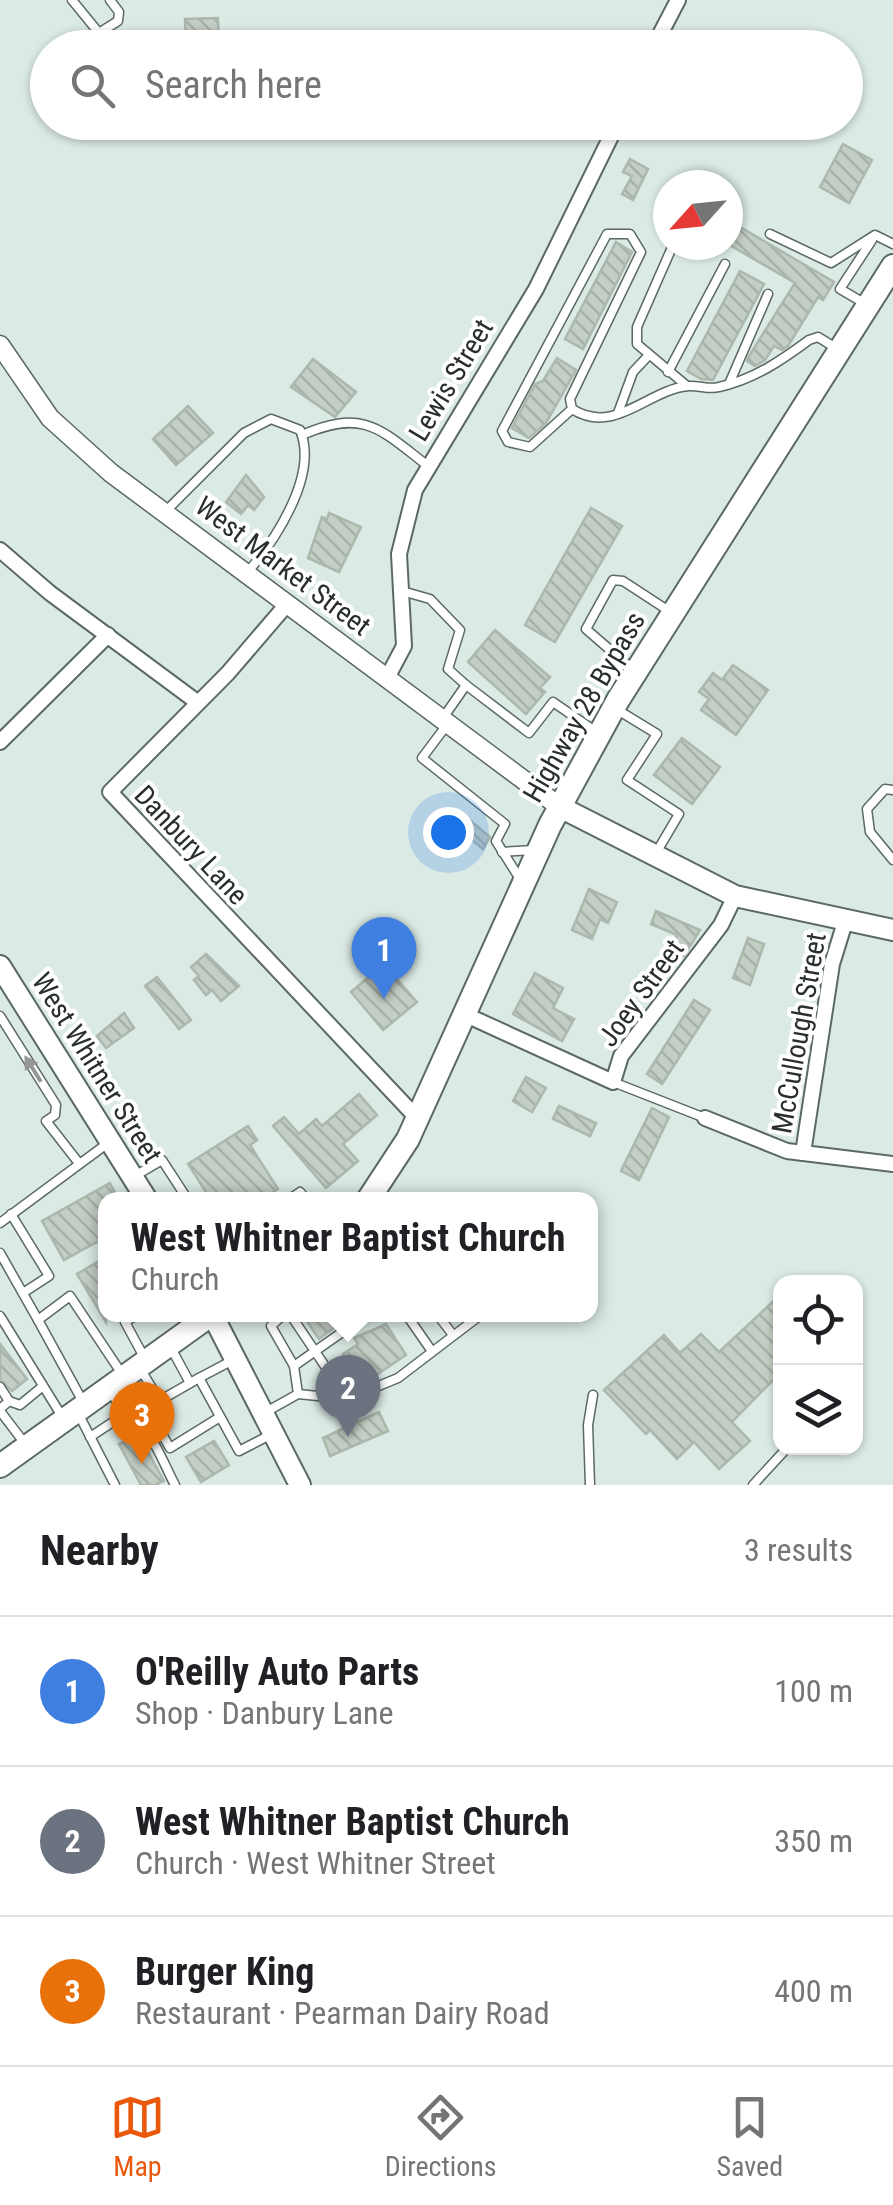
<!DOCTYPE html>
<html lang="en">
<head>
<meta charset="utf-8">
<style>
  :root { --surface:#fff; --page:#f6f6f6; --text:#202124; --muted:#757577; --line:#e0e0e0; --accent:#ea580c }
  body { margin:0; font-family:"Roboto Condensed",sans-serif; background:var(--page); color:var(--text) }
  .controls { position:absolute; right:30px; bottom:30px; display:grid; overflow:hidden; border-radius:20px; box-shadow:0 2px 8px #0004 }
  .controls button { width:90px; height:90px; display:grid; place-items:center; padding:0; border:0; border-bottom:2px solid var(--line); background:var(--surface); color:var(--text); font:50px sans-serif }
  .compass { position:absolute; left:653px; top:170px; width:90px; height:90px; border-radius:50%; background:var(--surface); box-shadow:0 2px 8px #0004; rotate:243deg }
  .you { position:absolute; left:448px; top:832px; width:35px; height:35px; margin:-25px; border:8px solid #fff; border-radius:50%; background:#1a73e8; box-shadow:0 0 0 15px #1a73e833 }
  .badge { display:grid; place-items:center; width:65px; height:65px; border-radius:50%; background:var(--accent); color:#fff; font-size:32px; font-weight:700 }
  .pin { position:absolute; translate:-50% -82px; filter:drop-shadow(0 2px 5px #0008) }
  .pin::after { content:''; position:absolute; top:52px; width:35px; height:30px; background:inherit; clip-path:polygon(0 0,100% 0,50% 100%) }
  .popup { position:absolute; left:98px; top:1192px; width:500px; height:130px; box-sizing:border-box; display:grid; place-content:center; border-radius:20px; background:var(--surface); filter:drop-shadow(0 2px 8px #0005); font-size:32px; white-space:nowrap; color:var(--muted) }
  .popup b { font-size:38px; color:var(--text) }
  .popup::after { content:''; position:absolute; left:50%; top:100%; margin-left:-20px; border:20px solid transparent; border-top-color:var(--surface) }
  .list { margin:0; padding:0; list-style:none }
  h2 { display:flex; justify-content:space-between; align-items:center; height:130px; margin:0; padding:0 40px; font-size:42px }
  h2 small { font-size:32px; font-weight:400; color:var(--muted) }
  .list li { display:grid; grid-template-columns:65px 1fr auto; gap:30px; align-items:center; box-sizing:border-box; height:150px; padding:0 40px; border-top:2px solid var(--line) }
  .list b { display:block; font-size:38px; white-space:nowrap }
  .list p { margin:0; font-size:32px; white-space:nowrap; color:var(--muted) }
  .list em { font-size:32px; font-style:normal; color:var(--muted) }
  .icon { flex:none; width:55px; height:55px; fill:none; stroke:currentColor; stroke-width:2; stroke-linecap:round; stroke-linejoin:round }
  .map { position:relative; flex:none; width:893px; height:1485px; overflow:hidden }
  .search { position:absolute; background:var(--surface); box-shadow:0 2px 8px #0004; left:30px; right:30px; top:30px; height:110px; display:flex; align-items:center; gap:25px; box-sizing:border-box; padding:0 35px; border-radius:55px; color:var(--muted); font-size:38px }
  .sheet { height:580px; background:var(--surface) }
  nav { display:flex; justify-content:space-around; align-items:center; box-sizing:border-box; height:140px; border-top:2px solid var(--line); background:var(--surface); font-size:28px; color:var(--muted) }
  nav a { display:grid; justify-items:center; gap:5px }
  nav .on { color:var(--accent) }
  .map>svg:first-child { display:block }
</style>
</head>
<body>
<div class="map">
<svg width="893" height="1485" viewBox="0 0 893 1485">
  <defs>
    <pattern id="building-back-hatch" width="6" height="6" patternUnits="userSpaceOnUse" patternTransform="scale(2.5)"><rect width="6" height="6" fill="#c3cec4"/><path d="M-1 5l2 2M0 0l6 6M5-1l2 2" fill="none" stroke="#a8b1a9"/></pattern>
  </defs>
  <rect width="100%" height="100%" fill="#dbeae4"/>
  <g fill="url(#building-back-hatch)" stroke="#acb7ad" stroke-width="2.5">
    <polygon points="218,18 219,48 186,48 185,19"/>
    <polygon points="843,144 872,160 849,203 820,187"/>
    <polygon points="630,159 648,169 633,200 622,194 632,176 623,172"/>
    <polygon points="728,220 834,282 823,300 818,297 788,346 782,350 774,346 765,360 755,366 747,361 749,356 795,283 728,244"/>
    <polygon points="616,242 632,252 583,349 565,339"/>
    <polygon points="740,271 764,284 713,380 701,379 687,371"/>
    <polygon points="557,358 576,370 546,423 529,438 512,428 535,384 543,381"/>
    <polygon points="313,359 356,392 335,417 291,387"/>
    <polygon points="188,406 213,433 176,465 153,439"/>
    <polygon points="246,475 264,497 254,510 248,505 241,514 226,502"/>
    <polygon points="591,508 622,526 555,642 525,625"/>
    <polygon points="329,513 361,527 339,572 308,558 322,517 327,519"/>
    <polygon points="495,630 550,677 540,688 545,692 526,714 468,662"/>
    <polygon points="733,665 768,690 736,735 701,710 709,699 699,692 713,673 722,680"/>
    <polygon points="682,738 720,767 692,804 654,775"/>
    <polygon points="460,812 490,837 483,849 451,822"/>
    <polygon points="589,889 617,902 608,923 600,919 592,939 572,930"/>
    <polygon points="656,911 700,930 684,956 671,950 677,935 651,924"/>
    <polygon points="748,938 764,944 750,985 733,978"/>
    <polygon points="206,954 239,986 221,1001 212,990 206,995 194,980 199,976 191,967"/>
    <polygon points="384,964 417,1002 383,1030 351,992"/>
    <polygon points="535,973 563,988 553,1008 574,1019 562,1041 513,1014"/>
    <polygon points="157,977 191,1020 179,1029 145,986"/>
    <polygon points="694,1000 710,1010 662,1084 647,1074"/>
    <polygon points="124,1013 134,1028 106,1048 97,1036"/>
    <polygon points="526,1077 546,1088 532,1112 513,1101"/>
    <polygon points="359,1094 377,1115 343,1144 358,1161 326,1188 273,1126 284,1117 299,1134 316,1119 322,1126"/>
    <polygon points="559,1106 596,1123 590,1136 553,1119"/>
    <polygon points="652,1108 669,1117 639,1180 621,1171"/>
    <polygon points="248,1126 257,1140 250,1145 278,1189 262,1200 211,1200 188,1164"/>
    <polygon points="110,1183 119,1200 106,1200 106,1237 64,1260 42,1221"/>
    <polygon points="106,1257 106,1322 77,1274"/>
    <polygon points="780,1295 780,1373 732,1422 750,1441 719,1469 694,1442 677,1459 650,1430 646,1434 604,1390 664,1335 680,1353 701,1334 719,1352"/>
    <polygon points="302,1314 352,1314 319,1339"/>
    <polygon points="386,1324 406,1355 363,1384 343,1354 358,1344 354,1338"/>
    <polygon points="0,1344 27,1379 12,1391 0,1380"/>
    <polygon points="379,1412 388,1431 330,1456 323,1438"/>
    <polygon points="138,1434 164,1481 155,1485 141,1485 119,1444"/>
    <polygon points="214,1441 229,1465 201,1482 186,1457"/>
  </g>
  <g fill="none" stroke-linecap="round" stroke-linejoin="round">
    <g stroke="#5b6964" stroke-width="11">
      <g id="service">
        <polyline points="72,0 99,33 118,21 119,12 110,0"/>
        <polyline points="770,234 831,263 875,235 893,244"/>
        <polyline points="673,245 637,327 637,344 687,386"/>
        <polyline points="864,303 840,289 872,240"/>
        <polyline points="668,372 725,264"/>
        <polyline points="729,384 768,294"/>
        <path d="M572,409L530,447L508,442L502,431L607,234H630L641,252L570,399L572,409C615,436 647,390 688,386C699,385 709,390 719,387C753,380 782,360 809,340L818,337L836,348"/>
        <polyline points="618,413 633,372 648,356"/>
        <path d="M302,435C364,408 380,429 428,466"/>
        <path d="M165,512L244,433L271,419L300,430C319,475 275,541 246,574"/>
        <polyline points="402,591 430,599 460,630 448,669 466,685"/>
        <polyline points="632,669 586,629 613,580 623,581 672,613"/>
        <polyline points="616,709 657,734 627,780 679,814 656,853"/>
        <polyline points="443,718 466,685 529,733 553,702 595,731"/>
        <polyline points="446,726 422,758 505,824 496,841 520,879"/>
        <polyline points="893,790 885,789 867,809 870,832 893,860"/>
        <polyline points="502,852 533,850"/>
        <polyline points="0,1016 56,1105 55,1115 46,1121 78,1162"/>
        <polyline points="613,1082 705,1118"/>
        <polyline points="133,1177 162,1160 188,1200"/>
        <polyline points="288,1200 300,1192 307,1200"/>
        <polyline points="11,1214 49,1276 23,1293"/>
        <polyline points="0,1223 108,1143"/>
        <polyline points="0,1253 38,1320"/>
        <polyline points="138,1314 125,1322 144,1357"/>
        <polyline points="284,1314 271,1326 294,1366 298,1394"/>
        <polyline points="290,1314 347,1399"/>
        <polyline points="406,1314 431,1350"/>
        <polyline points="437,1314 453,1335"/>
        <polyline points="0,1316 63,1418"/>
        <polyline points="171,1348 190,1383"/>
        <polyline points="233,1360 199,1378 239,1451 270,1435"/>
        <polyline points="294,1366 368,1314"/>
        <polyline points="141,1370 164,1408"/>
        <polyline points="199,1378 147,1408 170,1448 220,1417"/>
        <polyline points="0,1387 9,1401"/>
        <polyline points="82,1400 38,1320 70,1296 122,1374"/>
        <polyline points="0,1409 9,1401 20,1405 43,1386"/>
        <polyline points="0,1411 26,1445"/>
        <polyline points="78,1413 115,1485"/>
        <polyline points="264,1413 298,1394 347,1399 398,1378 482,1314"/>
        <path d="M125,1414C152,1427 161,1459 175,1485"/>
        <polyline points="90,1437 125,1414 110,1391"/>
        <polyline points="590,1485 588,1425 593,1395"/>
        <polyline points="753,1485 787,1448"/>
      </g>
    </g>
    <g stroke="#5b6964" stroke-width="18">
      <g id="minor">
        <polyline points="653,48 678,0"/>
        <polyline points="0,550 50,593 197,702"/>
        <polyline points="288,603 228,673 110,792 417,1118"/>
        <polyline points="387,678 404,646 399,554 415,490 536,289 618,122"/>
        <polyline points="0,742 108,635"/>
        <polyline points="464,1014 613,1082 621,1056 721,925 735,896"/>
        <polyline points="705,1118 787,1151 893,1164"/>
        <polyline points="803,1153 832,964 845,922"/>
      </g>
    </g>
    <g stroke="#5b6964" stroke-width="21">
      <polyline id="tertiary" points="0,345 50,418 111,473 560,807"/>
    </g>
    <g stroke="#5b6964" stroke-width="24">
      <g id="secondary">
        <polyline points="560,807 735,896 893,930"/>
        <polyline points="0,966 147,1200"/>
        <polyline points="212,1314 300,1485"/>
      </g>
    </g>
    <g stroke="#5b6964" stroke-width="26">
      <g id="trunk">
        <polyline points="368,1200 408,1139 550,825 618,700 893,266"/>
        <polyline points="0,1466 212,1314"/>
      </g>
    </g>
    <use href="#service" stroke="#fff" stroke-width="8"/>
    <use href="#minor" stroke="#fff" stroke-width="14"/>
    <use href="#tertiary" stroke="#fff" stroke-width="18"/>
    <use href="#secondary" stroke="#fff" stroke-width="20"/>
    <use href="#trunk" stroke="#fff" stroke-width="22"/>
  </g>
  <defs><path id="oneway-solid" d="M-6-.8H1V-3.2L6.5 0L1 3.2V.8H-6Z" transform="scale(2.5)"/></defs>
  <use fill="#949796" href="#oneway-solid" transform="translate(33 1069) rotate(-122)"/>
  <g text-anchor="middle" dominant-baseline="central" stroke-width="8" stroke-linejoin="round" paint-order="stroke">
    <g font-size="28" fill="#292f2c" stroke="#fff">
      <text transform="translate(451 380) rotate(-59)">Lewis Street</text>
      <text transform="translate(283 566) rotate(37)">West Market Street</text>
      <text transform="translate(584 707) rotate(-60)">Highway 28 Bypass</text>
      <text transform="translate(191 845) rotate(47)">Danbury Lane</text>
      <text transform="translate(641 993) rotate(-54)">Joey Street</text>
      <text transform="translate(799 1033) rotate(-80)">McCullough Street</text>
      <text transform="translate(97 1068) rotate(58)">West Whitner Street</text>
    </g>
  </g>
</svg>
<div class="controls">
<button><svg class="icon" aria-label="locate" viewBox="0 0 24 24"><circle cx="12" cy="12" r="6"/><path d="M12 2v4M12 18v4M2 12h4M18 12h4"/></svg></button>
<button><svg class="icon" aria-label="layers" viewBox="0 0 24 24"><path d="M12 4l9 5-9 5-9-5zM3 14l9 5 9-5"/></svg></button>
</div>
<svg class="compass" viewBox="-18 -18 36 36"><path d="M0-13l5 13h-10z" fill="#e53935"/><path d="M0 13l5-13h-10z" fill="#757577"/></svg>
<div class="you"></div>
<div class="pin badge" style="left:384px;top:999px;background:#3f7fe0">1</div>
<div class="pin badge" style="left:348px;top:1437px;background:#6b7280">2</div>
<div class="popup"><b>West Whitner Baptist Church</b>Church</div>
<div class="pin badge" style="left:142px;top:1464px;background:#e8710a">3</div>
<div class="search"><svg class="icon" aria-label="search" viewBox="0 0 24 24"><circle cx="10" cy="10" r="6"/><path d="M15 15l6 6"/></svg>Search here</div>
</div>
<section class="sheet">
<h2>Nearby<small>3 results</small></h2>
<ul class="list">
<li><span class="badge" style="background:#3f7fe0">1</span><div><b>O'Reilly Auto Parts</b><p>Shop · Danbury Lane</p></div><em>100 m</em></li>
<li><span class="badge" style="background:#6b7280">2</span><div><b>West Whitner Baptist Church</b><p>Church · West Whitner Street</p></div><em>350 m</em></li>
<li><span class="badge" style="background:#e8710a">3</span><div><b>Burger King</b><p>Restaurant · Pearman Dairy Road</p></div><em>400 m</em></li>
</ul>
</section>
<nav>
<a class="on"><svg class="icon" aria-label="map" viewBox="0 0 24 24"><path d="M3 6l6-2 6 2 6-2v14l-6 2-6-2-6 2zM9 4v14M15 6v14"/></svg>Map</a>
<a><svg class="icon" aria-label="directions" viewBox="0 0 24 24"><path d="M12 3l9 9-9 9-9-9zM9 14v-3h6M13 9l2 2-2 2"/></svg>Directions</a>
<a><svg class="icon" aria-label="saved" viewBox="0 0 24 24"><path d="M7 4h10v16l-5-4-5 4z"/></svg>Saved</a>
</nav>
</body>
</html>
